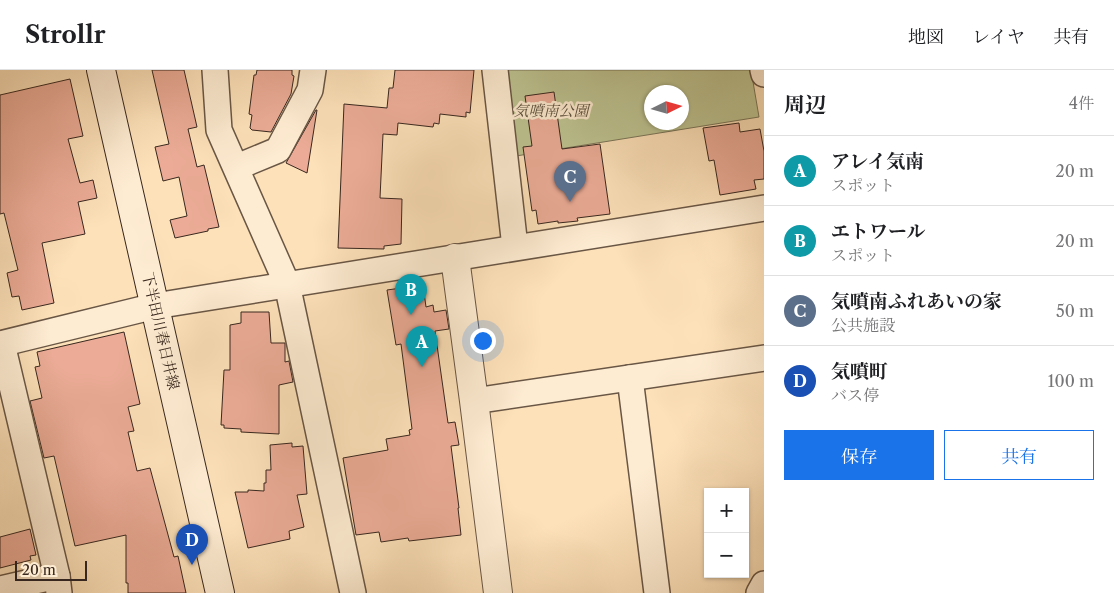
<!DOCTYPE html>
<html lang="ja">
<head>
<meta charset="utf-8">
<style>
  :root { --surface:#fff; --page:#f2f2f2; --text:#202124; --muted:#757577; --line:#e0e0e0; --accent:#1a73e8 }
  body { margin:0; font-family:"Libre Caslon Text","Noto Serif JP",serif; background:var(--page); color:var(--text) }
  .controls { position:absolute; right:15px; bottom:15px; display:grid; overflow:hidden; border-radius:0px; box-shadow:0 1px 4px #0004 }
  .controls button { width:45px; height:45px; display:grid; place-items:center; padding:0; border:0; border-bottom:1px solid var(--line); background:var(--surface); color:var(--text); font:25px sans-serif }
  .compass { position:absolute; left:644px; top:15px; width:45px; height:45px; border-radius:50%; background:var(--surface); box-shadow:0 1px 4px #0004; rotate:85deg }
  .scale { position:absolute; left:15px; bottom:12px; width:72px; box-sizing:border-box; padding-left:5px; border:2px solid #38271e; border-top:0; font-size:14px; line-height:18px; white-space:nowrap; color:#38271e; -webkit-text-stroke:4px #feecd2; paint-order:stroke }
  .you { position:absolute; left:482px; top:270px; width:18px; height:18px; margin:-12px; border:4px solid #fff; border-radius:50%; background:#1a73e8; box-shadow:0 0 0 8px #1a73e833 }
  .badge { display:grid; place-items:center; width:32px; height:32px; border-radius:50%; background:var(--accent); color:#fff; font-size:16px; font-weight:700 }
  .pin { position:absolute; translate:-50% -41px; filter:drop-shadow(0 1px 2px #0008) }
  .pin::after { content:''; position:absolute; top:26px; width:18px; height:15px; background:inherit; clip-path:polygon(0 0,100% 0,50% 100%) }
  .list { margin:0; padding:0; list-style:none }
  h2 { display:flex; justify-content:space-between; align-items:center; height:65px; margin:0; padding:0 20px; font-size:21px }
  h2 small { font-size:16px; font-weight:400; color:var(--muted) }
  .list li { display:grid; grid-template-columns:32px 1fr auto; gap:15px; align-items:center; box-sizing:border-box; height:70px; padding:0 20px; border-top:1px solid var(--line) }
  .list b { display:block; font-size:19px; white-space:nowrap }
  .list p { margin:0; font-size:16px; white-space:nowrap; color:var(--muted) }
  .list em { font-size:16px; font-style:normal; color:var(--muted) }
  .actions { display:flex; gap:10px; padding:15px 20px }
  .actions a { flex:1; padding:11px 0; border:1px solid var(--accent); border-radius:0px; text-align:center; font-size:18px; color:var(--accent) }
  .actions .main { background:var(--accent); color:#fff }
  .map { position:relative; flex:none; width:764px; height:523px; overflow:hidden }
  header { display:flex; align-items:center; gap:30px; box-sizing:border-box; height:70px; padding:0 25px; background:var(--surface); border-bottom:1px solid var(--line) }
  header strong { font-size:24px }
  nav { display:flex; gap:28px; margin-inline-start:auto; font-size:18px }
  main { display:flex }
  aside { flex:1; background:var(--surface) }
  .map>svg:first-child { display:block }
</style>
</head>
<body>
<header>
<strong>Strollr</strong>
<nav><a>地図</a><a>レイヤ</a><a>共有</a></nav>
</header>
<main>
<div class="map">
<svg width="764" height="523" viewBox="0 0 764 523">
  <rect width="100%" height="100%" fill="#fde1b9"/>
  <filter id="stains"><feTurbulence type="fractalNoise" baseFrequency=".004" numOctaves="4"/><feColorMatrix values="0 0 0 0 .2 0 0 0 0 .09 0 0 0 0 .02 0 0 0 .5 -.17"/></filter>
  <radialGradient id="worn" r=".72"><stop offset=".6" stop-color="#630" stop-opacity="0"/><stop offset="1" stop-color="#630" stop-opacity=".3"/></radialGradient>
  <path fill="#bdc391" stroke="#7a7558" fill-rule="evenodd" d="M506,0H751L759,47L516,86ZM652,22H682V52H652Z"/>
  <g fill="#ebab96" stroke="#38271e">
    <polygon points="152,0 184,0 197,57 188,59 197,97 204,95 219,157 208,159 208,161 175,168 170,150 187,146 179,107 163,111 155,77 169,74"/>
    <polygon points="257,0 292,0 292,5 294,6 291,24 271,62 252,60 250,58 252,45 249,44 254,5 256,5"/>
    <polygon points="395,0 474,0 470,43 466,42 466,47 440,44 439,54 434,53 433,57 398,53 397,65 383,64 380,128 402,129 401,174 384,176 384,179 338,178 344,34 387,38 389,18 393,18"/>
    <polygon points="70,9 83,66 68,69 80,113 93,110 97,128 78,132 85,164 42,173 54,233 22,240 19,226 12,227 7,203 18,200 4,143 0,144 0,25"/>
    <polygon points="554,22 562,79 600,74 610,144 577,148 578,151 558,153 558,151 538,154 536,140 532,141 523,77 532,76 525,26"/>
    <polygon points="316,40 317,40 307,103 286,93"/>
    <polygon points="739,53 740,62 760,59 764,81 764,109 754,110 756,119 720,125 714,90 709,91 703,58"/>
    <polygon points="423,215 426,237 433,235 434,242 446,240 449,259 435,261 448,353 455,352 459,375 451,376 459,438 458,438 461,465 409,471 408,468 381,472 379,462 356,465 343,388 388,380 386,369 410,365 409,360 412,359 401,274 396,275 387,220"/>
    <polygon points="241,242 269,242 271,273 285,273 285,292 289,291 293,312 279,315 279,364 241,362 241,359 224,358 224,355 221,355 224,300 230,300 230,255 241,253"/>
    <polygon points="124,262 140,334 128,337 134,361 128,362 137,401 150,398 174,487 178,486 186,523 128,523 128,513 126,513 126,465 75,476 54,386 44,388 30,331 42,328 35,297 40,296 37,282"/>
    <polygon points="292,373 292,377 303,376 307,424 297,425 304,457 289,461 290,469 248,478 235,422 248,422 248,420 264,421 264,413 266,413 266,400 271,400 270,375"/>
    <polygon points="30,459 36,485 30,486 31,490 0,498 0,467"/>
  </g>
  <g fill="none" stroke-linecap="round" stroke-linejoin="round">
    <g stroke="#695645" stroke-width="28">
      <g id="minor">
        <polyline points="215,0 219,60 287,214 353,523"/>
        <polyline points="495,0 515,177"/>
        <polyline points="763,0 764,4"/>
        <polyline points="237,97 278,80 310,20 313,0"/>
        <polyline points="0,274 155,236 764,138"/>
        <polyline points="2,274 57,506 59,523"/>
        <polyline points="630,308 657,523"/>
        <polyline points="474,331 764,288"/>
        <polyline points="0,519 57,506"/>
        <polyline points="759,523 764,514"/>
      </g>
    </g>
    <g stroke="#695645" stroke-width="30">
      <polyline id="tertiary" points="455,188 474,331 498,523"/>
    </g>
    <g stroke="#38271e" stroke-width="30">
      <polyline id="secondary" points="101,0 220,523"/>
    </g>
    <use href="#minor" stroke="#feecd2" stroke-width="25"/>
    <use href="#tertiary" stroke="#feecd2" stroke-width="28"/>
    <use href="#secondary" stroke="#feecd2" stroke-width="28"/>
  </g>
  <g text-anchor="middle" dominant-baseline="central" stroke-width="5" stroke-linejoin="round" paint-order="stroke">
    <g font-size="15" font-style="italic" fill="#594e3b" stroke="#feecd2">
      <text x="551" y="40">気噴南公園</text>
    </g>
    <g font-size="15" fill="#38271e" stroke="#feecd2">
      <text transform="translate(161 261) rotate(77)">下半田川春日井線</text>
    </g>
  </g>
  <rect width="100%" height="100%" filter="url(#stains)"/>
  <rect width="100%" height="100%" fill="url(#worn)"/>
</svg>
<div class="controls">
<button>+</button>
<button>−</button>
</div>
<svg class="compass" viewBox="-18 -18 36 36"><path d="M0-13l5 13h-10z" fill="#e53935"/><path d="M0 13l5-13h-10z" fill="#757577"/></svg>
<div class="scale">20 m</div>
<div class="you"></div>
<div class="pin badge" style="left:422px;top:297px;background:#0f9aa8">A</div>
<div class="pin badge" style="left:411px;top:245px;background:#0f9aa8">B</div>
<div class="pin badge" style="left:570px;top:132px;background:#5c6f8a">C</div>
<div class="pin badge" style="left:192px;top:495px;background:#1a4fb4">D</div>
</div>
<aside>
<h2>周辺<small>4件</small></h2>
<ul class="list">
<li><span class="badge" style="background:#0f9aa8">A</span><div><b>アレイ気南</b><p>スポット</p></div><em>20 m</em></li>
<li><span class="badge" style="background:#0f9aa8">B</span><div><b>エトワール</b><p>スポット</p></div><em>20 m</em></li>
<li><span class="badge" style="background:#5c6f8a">C</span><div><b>気噴南ふれあいの家</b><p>公共施設</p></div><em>50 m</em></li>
<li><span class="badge" style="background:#1a4fb4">D</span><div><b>気噴町</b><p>バス停</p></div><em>100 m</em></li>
</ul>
<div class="actions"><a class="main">保存</a><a>共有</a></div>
</aside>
</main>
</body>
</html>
